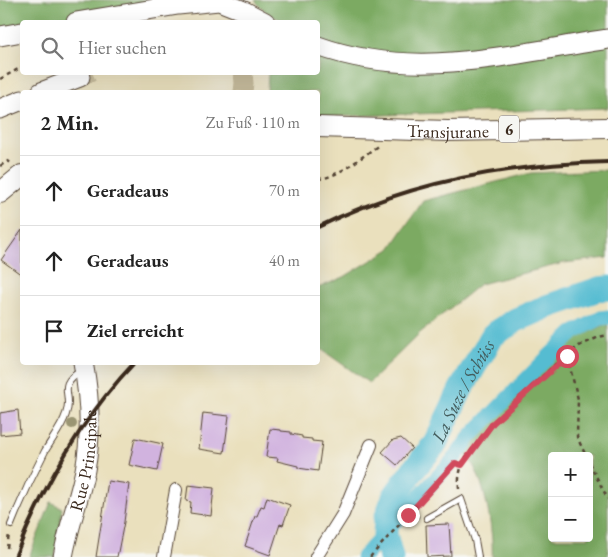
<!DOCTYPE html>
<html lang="de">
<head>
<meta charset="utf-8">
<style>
  :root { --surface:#fff; --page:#f6f6f6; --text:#222; --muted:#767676; --line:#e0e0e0 }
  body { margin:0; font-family:"EB Garamond",serif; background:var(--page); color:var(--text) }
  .controls { position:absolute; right:15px; bottom:15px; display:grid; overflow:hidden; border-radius:5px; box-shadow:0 5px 20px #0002 }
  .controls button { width:45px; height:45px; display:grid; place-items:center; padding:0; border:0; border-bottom:1px solid var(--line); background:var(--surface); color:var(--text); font:25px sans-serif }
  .stop { position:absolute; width:15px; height:15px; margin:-11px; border:4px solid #d1495b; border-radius:50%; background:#fff }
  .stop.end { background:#d1495b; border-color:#fff; box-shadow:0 1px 5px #0008 }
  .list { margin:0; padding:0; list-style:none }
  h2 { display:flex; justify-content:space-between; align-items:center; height:65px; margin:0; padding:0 20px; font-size:21px }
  h2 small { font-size:16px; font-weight:400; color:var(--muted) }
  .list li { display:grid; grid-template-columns:32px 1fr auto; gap:15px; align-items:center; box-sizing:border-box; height:70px; padding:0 20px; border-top:1px solid var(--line) }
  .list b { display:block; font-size:19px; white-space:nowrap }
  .list em { font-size:16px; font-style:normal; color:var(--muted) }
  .icon { flex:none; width:28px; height:28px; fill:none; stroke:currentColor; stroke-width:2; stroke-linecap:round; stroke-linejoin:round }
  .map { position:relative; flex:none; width:608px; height:557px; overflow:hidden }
  .search { position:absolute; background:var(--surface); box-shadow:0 5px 20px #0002; left:20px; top:20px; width:300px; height:55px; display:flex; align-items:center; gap:12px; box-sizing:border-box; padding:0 18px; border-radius:5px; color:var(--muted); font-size:19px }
  .panel { position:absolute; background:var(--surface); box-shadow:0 5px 20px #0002; left:20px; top:90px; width:300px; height:275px; border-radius:5px }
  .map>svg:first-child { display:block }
</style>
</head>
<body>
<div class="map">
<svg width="608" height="557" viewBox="0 0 608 557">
  <rect width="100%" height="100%" fill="#f6f6f2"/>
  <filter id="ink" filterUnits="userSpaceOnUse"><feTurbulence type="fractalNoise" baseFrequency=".02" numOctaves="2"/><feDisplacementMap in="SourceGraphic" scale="10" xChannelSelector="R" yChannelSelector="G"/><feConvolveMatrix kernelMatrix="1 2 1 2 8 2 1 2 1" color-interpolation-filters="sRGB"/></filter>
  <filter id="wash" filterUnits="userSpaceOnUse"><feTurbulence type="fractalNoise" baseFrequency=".0096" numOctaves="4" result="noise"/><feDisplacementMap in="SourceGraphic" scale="20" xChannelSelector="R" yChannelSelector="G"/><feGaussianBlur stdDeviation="1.12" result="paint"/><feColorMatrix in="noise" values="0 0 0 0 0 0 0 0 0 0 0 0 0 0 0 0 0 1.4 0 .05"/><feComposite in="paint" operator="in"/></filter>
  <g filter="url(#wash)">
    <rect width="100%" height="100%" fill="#eae0bd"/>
    <g fill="#7caa62" stroke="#5c6a40" fill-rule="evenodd">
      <polygon points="0,0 166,0 40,22 22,22 22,26 0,29"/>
      <path d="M255,0H608V108L318,117V92H267L268,73L318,72V22C291,22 272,24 255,0Z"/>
      <polygon points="608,170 608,258 564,263 480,284 421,332 369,383 318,347 318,288 344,277 390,249 423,201 531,173"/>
      <path d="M608,323V557H492C494,533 484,470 465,455L475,442L559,347ZM552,456H589V538H552Z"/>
      <polygon points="51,502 62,508 55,557 29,557"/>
    </g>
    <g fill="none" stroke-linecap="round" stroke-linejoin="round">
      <polyline stroke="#54bcd1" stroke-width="15" points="363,557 452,461 470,437 545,360 573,333 601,318 608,317"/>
      <path stroke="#54bcd1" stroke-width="25" id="s1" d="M391,557L385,534L386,519L394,497L414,469L435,444L461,389L493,335L516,320L549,306L599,289L608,288"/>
    </g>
    <g id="blocks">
      <g fill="#d1b3df">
        <polygon points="22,230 22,275 1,260"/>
        <polygon points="18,410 20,433 0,435 0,413"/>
        <polygon points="203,413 229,416 224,453 199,449"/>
        <polygon points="270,429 281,430 281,431 291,432 291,434 302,436 302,438 312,439 312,441 322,442 318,471 298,468 298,466 277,461 278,458 266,457"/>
        <polygon points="135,438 163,444 157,471 129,465"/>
        <polygon points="401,438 412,448 397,465 382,452 393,440"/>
        <polygon points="108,481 129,484 124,522 117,557 96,557"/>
        <polygon points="188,485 214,488 211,516 190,513 191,502 186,501"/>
        <polygon points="267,497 290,505 283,525 280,524 270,555 245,546 255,516 257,516 261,506 264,507"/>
        <polygon points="449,524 451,556 427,557 426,525"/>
      </g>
    </g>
  </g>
  <g filter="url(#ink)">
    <use href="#blocks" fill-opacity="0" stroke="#554536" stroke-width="1"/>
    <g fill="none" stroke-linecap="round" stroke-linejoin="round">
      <g stroke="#c7bc9d" stroke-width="19" stroke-dasharray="19 9" stroke-linecap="butt">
        <polyline points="80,77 92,72"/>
        <polyline points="243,92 244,83 243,72"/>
      </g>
      <g stroke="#554536" stroke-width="8">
        <g id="lane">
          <polyline points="427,518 461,499 475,540 478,557"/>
          <path d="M11,525C21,500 32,476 45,451C52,439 62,427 66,414C74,394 55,386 81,371"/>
        </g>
      </g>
      <g stroke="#554536" stroke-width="14">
        <g id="street">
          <polyline points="164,557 176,490"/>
          <polyline points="316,557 343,514 371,445"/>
        </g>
      </g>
      <g stroke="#554536" stroke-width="21">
        <g id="secondary">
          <polyline points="76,22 178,5 219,1 244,11 265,22"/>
          <polyline points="0,36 22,32"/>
          <path d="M318,46C414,81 510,54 608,39"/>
          <polyline points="41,92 80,77"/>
          <polyline points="0,109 22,100"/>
          <path id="s2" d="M63,557C68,528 79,500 85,470C92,434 90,399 83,362"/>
        </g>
      </g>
      <g stroke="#554536" stroke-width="22">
        <g id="primary">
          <path id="s3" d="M318,127L448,131L608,128"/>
          <polyline points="0,193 22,175"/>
        </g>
      </g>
      <g stroke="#554536" stroke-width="2.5" stroke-dasharray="4 4" stroke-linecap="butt">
        <polyline points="0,79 22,67"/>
        <polyline points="0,166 8,161 11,163"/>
        <path d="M318,179C337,178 363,156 379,145"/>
        <polyline points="567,356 578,399 577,437 586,456"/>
        <polyline points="589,463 608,499"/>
        <path d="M459,489C458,479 460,467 465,459L493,423L556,364L579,346L599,337L608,335"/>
        <polyline points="408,515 419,517"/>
        <polyline points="7,548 9,534"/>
        <polyline points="370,557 455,463 461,465"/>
      </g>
      <use href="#lane" stroke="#fff" stroke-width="6"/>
      <use href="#street" stroke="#fff" stroke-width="12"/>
      <use href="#secondary" stroke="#fff" stroke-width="19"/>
      <use href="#primary" stroke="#fff" stroke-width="20"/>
      <g stroke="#3b2a1e" stroke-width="4">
        <path d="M318,227C409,182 507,164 608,162"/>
        <path d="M15,557C43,486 82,418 135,362"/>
      </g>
    </g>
    <circle fill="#9a9573" cx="72" cy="424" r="5"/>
  </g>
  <g fill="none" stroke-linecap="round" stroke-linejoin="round" filter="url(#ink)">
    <polyline stroke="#d1495b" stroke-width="6" points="408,515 455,463 462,465 493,423 567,356"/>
  </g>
  <g text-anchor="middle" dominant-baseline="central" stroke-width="5" stroke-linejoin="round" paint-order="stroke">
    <rect fill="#f6f6f2" stroke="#73675e" stroke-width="1" x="499" y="115.5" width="20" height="27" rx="4"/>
    <g font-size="16" font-weight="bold" fill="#3b2a1e">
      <text x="509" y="129">6</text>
    </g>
    <g font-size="18" fill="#3b2a1e" stroke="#f6f6f2">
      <text stroke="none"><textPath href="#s3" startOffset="130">Transjurane</textPath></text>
      <text stroke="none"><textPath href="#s2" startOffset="99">Rue Principale</textPath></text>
    </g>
    <g font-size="19" font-style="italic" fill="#445d5d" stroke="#f6f6f2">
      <text stroke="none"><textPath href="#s1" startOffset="189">La Suze / Schüss</textPath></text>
    </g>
  </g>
</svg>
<div class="controls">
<button>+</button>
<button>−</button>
</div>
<div class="stop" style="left:567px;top:356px"></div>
<div class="stop end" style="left:408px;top:515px"></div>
<div class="search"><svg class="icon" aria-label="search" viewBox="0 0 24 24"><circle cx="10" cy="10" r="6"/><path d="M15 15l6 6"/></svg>Hier suchen</div>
<section class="panel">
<h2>2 Min.<small>Zu Fuß · 110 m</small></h2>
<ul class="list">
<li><svg class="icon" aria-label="ahead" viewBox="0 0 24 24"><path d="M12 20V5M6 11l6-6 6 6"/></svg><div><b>Geradeaus</b></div><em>70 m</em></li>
<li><svg class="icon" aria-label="ahead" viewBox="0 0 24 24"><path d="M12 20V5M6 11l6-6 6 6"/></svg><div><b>Geradeaus</b></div><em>40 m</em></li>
<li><svg class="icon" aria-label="arrive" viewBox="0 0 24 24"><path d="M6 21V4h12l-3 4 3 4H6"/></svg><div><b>Ziel erreicht</b></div></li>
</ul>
</section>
</div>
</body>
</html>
